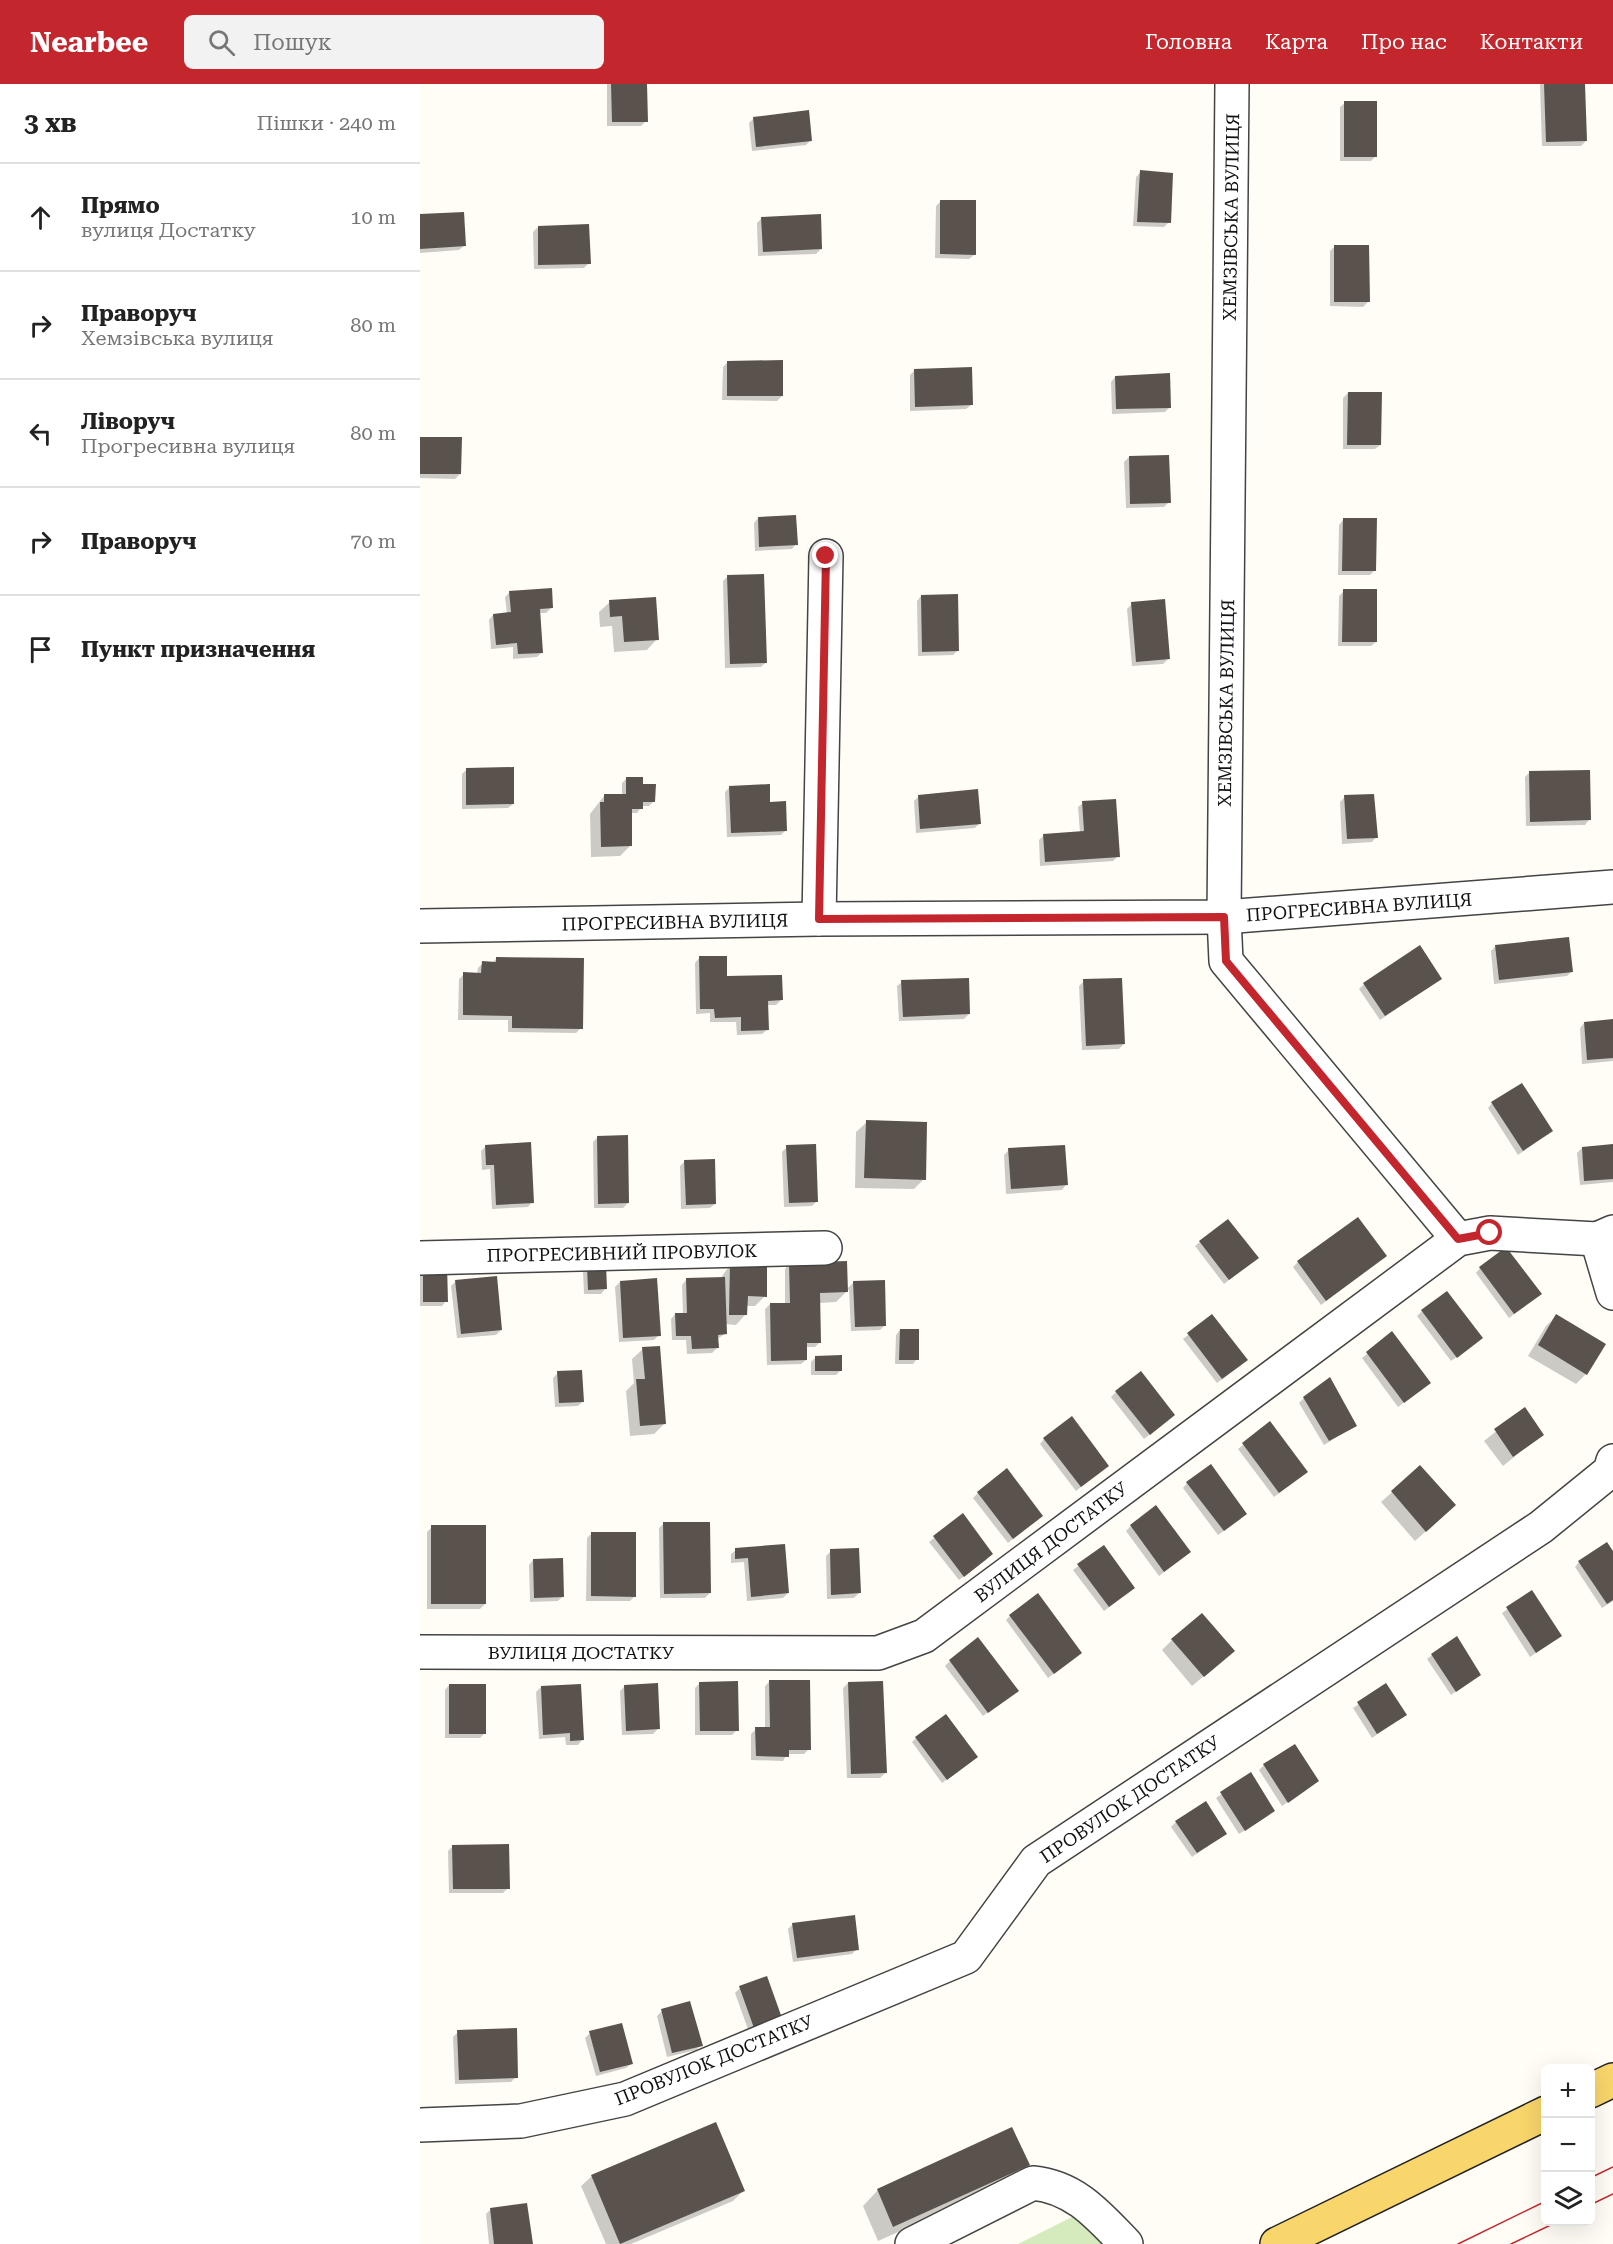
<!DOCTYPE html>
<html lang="uk">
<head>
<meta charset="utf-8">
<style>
  :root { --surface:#fff; --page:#f2f2f2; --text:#222; --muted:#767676; --line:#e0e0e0; --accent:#c4262e }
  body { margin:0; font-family:"Roboto Serif",serif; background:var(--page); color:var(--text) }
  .controls { position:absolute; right:18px; bottom:18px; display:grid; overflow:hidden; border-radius:9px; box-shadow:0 6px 24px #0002 }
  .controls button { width:54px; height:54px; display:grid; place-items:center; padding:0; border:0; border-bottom:2px solid var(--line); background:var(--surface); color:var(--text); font:30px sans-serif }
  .stop { position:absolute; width:18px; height:18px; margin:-14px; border:4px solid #c4262e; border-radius:50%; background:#fff }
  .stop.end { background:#c4262e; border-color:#fff; box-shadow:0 2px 6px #0008 }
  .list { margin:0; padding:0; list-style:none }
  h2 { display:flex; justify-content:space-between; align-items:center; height:78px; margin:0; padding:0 24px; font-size:26px }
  h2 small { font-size:20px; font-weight:400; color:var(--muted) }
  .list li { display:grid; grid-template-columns:39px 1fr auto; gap:18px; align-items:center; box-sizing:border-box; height:108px; padding:0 24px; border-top:2px solid var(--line) }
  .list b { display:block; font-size:22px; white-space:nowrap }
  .list p { margin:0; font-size:20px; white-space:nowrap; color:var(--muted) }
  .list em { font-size:20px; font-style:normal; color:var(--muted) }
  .icon { flex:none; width:33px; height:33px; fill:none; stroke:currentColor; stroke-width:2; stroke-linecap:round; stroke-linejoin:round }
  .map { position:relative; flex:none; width:1193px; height:2160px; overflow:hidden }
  header { display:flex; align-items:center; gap:36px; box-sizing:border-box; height:84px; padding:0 30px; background:var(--accent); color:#fff }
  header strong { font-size:28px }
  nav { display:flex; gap:33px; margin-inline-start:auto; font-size:21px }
  .search { width:420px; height:54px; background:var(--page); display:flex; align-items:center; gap:15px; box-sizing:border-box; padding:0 21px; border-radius:9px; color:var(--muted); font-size:22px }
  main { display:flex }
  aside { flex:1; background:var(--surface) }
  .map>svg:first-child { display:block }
</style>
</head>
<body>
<header>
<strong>Nearbee</strong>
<div class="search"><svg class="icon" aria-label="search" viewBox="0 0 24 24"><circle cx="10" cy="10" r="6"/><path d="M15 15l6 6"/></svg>Пошук</div>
<nav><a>Головна</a><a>Карта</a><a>Про нас</a><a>Контакти</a></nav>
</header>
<main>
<aside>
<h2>3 хв<small>Пішки · 240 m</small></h2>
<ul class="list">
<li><svg class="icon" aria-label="ahead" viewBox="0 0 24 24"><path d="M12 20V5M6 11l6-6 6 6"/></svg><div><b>Прямо</b><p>вулиця Достатку</p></div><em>10 m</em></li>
<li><svg class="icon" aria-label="right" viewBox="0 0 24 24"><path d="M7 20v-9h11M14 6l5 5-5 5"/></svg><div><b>Праворуч</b><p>Хемзівська вулиця</p></div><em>80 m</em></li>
<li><svg class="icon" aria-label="left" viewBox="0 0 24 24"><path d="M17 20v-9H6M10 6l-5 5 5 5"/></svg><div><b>Ліворуч</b><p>Прогресивна вулиця</p></div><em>80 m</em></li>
<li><svg class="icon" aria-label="right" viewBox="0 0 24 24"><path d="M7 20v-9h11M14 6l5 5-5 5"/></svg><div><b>Праворуч</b></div><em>70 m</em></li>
<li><svg class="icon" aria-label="arrive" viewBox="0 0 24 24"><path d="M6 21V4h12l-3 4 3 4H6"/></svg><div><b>Пункт призначення</b></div></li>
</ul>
</aside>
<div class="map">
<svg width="1193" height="2160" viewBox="0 0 1193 2160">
  <rect width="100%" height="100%" fill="#fffdf5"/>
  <polygon fill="#d5ebbd" points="670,2124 706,2160 598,2160"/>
  <g fill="#0003">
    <polygon points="187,0 226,0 226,37 221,42 187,42"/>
    <polygon points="1120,0 1164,0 1166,57 1161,62 1122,62"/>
    <polygon points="925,19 956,72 951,77 920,77 920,23"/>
    <polygon points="334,34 391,56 386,61 332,67 329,39"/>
    <polygon points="721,88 749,138 744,143 713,142 716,93"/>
    <polygon points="521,117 554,171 549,175 515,174 516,122"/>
    <polygon points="0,132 44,162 39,166 0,169"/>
    <polygon points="342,134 401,165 396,170 338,172 337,139"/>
    <polygon points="118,143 169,179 164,184 114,185 113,148"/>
    <polygon points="915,162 948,218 943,223 910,222 910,167"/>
    <polygon points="308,278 362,312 357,317 302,316 303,283"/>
    <polygon points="495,286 551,321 546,325 490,327 490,291"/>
    <polygon points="695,293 750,323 745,328 692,330 691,298"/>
    <polygon points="928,309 960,361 955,365 923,365 923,314"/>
    <polygon points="0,355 40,390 35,395 0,394"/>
    <polygon points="709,373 749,418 744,423 706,424 704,378"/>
    <polygon points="338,434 376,460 372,465 335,467 334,439"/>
    <polygon points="923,436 955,486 950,491 918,491 919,441"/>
    <polygon points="308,492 346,578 341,583 305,584 303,497"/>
    <polygon points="924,507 956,558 951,562 918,562 919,512"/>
    <polygon points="90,508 131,524 126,529 119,529 122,568 117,573 93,575 93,563 71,565 69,536 73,531 87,530 85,513"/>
    <polygon points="501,512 538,566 533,571 498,572 497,517"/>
    <polygon points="190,518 237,555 227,566 194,568 192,542 180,543 179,528"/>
    <polygon points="712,520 748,575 743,580 712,582 707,525"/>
    <polygon points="47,685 93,720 88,724 42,725 42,690"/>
    <polygon points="1110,688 1169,736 1165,741 1106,742 1105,693"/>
    <polygon points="207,694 221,702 234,717 229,722 222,722 217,729 210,729 210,762 200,772 171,773 170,730 184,712 202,711 202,699"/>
    <polygon points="310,703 349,719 366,746 361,751 307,753 305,708"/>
    <polygon points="499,712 559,740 555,744 496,749 494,717"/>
    <polygon points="925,713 956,753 952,758 922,760 920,718"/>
    <polygon points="663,719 698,772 693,777 620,782 619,756 624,751 660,749 658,723"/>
    <polygon points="1076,862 1152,887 1147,892 1074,900 1071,867"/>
    <polygon points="77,874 161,944 156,949 88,948 88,936 38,936 39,895 44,890 57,890 58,884 63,879 72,879"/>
    <polygon points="279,874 306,894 361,916 356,921 347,921 347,946 342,950 317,951 316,938 290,938 290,929 276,930 275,879"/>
    <polygon points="664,897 704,960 699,965 662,966 659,902"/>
    <polygon points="482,898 549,930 544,935 479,937 477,902"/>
    <polygon points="1015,899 960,936 939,905 944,900"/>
    <polygon points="1193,937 1193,977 1162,980 1160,944 1164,939"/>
    <polygon points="1072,1019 1131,1047 1098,1071 1068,1024"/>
    <polygon points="447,1038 504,1095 494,1105 435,1104 436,1048"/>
    <polygon points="178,1053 208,1119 203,1124 174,1124 173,1058"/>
    <polygon points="66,1062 112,1118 108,1123 72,1125 70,1085 62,1086 61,1067"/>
    <polygon points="1193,1062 1193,1098 1160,1101 1157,1069 1162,1064"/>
    <polygon points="367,1063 397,1117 392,1122 364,1123 362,1068"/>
    <polygon points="589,1066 646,1101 642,1106 586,1110 584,1071"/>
    <polygon points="265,1077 295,1120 290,1124 261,1125 260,1082"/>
    <polygon points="780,1158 832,1178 804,1200 775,1162"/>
    <polygon points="965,1172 901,1221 873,1183 878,1178"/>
    <polygon points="369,1180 426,1206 434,1198 465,1241 460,1246 431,1247 429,1205 416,1218 399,1219 400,1258 395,1263 386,1263 386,1276 381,1280 347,1281 345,1225 350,1220 365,1220 365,1185"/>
    <polygon points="310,1181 345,1212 335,1222 326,1222 326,1230 316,1241 305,1240 305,1250 297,1255 297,1264 292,1269 267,1270 266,1256 252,1256 251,1235 255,1230 263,1230 262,1201 266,1196 300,1195"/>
    <polygon points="168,1182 185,1205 181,1210 164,1210 163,1187"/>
    <polygon points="1060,1184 1115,1215 1089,1234 1056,1189"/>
    <polygon points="0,1186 26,1217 22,1222 0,1222"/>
    <polygon points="36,1197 81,1246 76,1251 37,1254 31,1202"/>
    <polygon points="200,1198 239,1251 234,1256 199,1258 195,1203"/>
    <polygon points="1002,1227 1056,1259 1031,1277 997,1232"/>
    <polygon points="792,1232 821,1281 797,1299 763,1255"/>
    <polygon points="1136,1232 1166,1290 1156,1300 1108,1272 1126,1242"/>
    <polygon points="480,1246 497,1275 493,1280 475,1280 476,1251"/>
    <polygon points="972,1250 1004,1303 978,1323 942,1274"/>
    <polygon points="223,1265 245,1339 234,1350 210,1352 206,1307 214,1299 212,1275"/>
    <polygon points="396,1273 421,1286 416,1291 391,1291 391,1278"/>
    <polygon points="138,1289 163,1317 158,1322 135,1323 133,1294"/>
    <polygon points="696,1308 748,1336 724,1355 691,1313"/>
    <polygon points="884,1314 935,1342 904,1361 879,1319"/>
    <polygon points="1104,1325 1122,1350 1083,1382 1064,1357"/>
    <polygon points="850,1339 882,1392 854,1413 818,1365"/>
    <polygon points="624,1355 682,1387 656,1407 620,1360"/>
    <polygon points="1000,1383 1024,1431 995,1457 961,1418"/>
    <polygon points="767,1399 821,1435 798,1451 763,1404"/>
    <polygon points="558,1409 621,1432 588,1459 553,1414"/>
    <polygon points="543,1431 567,1475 539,1496 509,1458"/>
    <polygon points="244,1439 290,1509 285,1514 240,1514 239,1444"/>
    <polygon points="711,1442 765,1472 739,1492 706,1447"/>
    <polygon points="12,1443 65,1520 60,1525 7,1525 7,1448"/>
    <polygon points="172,1449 214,1513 210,1517 166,1517 167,1454"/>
    <polygon points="364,1462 368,1509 363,1514 327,1517 324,1478 311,1479 311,1470 316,1466"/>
    <polygon points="683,1463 709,1508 684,1527 653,1486"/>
    <polygon points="411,1467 439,1509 434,1514 407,1515 406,1472"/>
    <polygon points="1193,1470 1193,1517 1182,1524 1155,1483 1159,1478"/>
    <polygon points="113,1476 143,1512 138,1517 110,1518 109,1481"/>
    <polygon points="1112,1508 1140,1552 1110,1573 1082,1529"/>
    <polygon points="590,1532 655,1574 628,1594 586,1536"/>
    <polygon points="752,1556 802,1577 772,1602 742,1566"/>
    <polygon points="1012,1571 1059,1591 1031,1611 1007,1575"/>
    <polygon points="530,1577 592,1611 563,1632 525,1582"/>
    <polygon points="350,1597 389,1665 384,1670 367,1670 363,1677 331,1676 331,1650 336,1645 345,1645 345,1602"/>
    <polygon points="280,1599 317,1646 312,1651 275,1651 275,1604"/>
    <polygon points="428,1599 465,1689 460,1694 427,1694 423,1604"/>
    <polygon points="29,1601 65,1649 60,1654 25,1654 25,1606"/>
    <polygon points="966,1601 985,1631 952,1654 933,1624"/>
    <polygon points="205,1602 238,1645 233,1650 202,1651 200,1607"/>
    <polygon points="121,1603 162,1656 158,1661 146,1661 145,1653 119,1655 116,1608"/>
    <polygon points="496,1654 551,1677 522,1699 492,1658"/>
    <polygon points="844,1681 897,1697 862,1722 839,1686"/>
    <polygon points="830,1690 849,1731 819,1750 796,1714"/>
    <polygon points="756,1738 800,1754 772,1773 751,1743"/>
    <polygon points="33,1762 88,1804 83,1809 29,1809 28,1767"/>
    <polygon points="373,1840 437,1865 432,1870 373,1878 368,1845"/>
    <polygon points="320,1904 360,1934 329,1948 315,1909"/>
    <polygon points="242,1927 281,1961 276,1966 247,1973 237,1932"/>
    <polygon points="38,1948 96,1993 91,1998 35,2000 33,1953"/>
    <polygon points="170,1949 211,1980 206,1984 176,1992 165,1954"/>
    <polygon points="608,2081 592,2097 458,2157 443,2122 458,2106"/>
    <polygon points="172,2092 323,2107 313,2117 211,2160 186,2160 161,2102"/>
    <polygon points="70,2126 111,2160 69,2160 66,2130"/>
  </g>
  <g fill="#5a524d">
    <polygon points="191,0 227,0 228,38 192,38"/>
    <polygon points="1124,0 1165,0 1167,57 1126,58"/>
    <rect x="924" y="17" width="33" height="56"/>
    <polygon points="389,26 392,57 336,63 333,33"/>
    <polygon points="720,86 753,89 751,139 717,138"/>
    <polygon points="520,116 556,116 556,171 520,170"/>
    <polygon points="44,128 46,162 0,165 0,130"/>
    <polygon points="401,130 402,165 343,168 341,133"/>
    <polygon points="169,140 171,180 118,181 118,142"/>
    <polygon points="914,161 949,161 950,218 914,218"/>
    <polygon points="363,276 363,312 307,312 307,277"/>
    <polygon points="552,283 553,321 495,323 494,285"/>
    <polygon points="750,289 751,324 696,325 695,292"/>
    <polygon points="928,308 962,308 961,361 927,361"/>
    <polygon points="0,353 42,353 41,390 0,390"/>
    <polygon points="749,371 751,419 710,420 709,372"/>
    <polygon points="376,431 378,461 339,463 338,433"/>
    <polygon points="923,434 957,434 956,487 922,487"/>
    <polygon points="344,490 347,579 310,580 307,491"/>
    <polygon points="132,504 133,524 120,525 123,569 98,570 97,559 76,561 73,530 91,528 89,507"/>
    <polygon points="923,505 957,505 957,558 922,558"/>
    <polygon points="538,510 539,567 502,568 501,511"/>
    <polygon points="236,513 239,556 204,558 202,532 190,533 189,516"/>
    <polygon points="745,515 750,575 716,578 711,518"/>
    <polygon points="94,683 94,720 46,721 46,684"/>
    <polygon points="1170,686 1171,736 1110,738 1109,687"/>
    <polygon points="206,693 223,693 223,700 236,700 235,718 223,718 223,725 212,725 212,762 181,763 180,718 184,718 184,710 206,710"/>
    <polygon points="350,700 350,718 366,717 367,747 311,749 309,702"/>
    <polygon points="558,705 561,740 500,745 498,711"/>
    <polygon points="954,710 958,754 927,755 924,711"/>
    <polygon points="696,715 700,773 625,778 623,750 664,747 662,717"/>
    <polygon points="1149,853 1153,888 1079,896 1075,861"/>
    <polygon points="1000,861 1022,895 965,932 943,899"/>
    <polygon points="279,872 307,872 307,892 362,891 363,916 348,917 349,946 321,947 321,933 295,934 294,925 280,925"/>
    <polygon points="76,873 164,874 163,945 92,944 92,932 43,931 43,888 61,889 62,877 76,878"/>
    <polygon points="549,894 550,930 483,933 481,896"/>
    <polygon points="702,894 705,960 666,962 663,895"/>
    <polygon points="1193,935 1193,974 1167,976 1164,938"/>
    <polygon points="1102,999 1133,1047 1103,1067 1071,1018"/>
    <polygon points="446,1036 507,1038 506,1096 444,1094"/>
    <polygon points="208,1051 209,1119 178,1120 177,1052"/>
    <polygon points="111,1058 114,1119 76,1121 74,1081 66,1081 65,1061"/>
    <polygon points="396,1060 398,1118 369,1119 366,1061"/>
    <polygon points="1193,1060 1193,1095 1164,1097 1162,1063"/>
    <polygon points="645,1061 648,1101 591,1105 588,1064"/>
    <polygon points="295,1075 296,1120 266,1121 264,1076"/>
    <polygon points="938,1133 967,1172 906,1217 877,1177"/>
    <polygon points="808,1135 839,1174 809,1196 779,1157"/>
    <polygon points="1086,1163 1122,1210 1094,1230 1059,1183"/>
    <polygon points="427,1177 428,1208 400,1209 401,1259 387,1259 387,1276 351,1277 350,1219 370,1219 369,1179"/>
    <polygon points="27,1180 28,1218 3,1218 3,1181"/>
    <polygon points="186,1180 187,1205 168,1206 167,1181"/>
    <polygon points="310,1180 347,1180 347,1213 328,1212 327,1231 309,1231"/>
    <polygon points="77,1192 82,1246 41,1250 35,1196"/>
    <polygon points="305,1193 307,1250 298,1251 299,1264 272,1265 271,1252 256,1252 255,1229 267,1229 266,1194"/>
    <polygon points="237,1194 241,1252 203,1254 200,1197"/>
    <polygon points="465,1196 466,1242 435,1243 433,1197"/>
    <polygon points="1027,1207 1063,1254 1037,1274 1001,1226"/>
    <polygon points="792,1230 828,1276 802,1295 767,1249"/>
    <polygon points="1136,1230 1186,1260 1167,1291 1118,1261"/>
    <polygon points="480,1245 499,1245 499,1276 479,1276"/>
    <polygon points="972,1247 1011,1299 984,1319 946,1268"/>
    <polygon points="240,1262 246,1340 220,1342 216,1295 225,1295 222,1263"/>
    <polygon points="422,1271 422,1287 395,1287 395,1272"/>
    <polygon points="162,1286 164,1318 139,1319 137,1287"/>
    <polygon points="721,1287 755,1331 730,1351 695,1307"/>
    <polygon points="910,1293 937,1342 909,1357 883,1313"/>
    <polygon points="1105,1323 1124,1351 1093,1373 1074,1345"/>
    <polygon points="652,1332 689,1382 661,1403 623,1354"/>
    <polygon points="850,1337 888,1388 859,1409 822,1359"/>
    <polygon points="791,1380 827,1430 804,1447 766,1398"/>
    <polygon points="1000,1381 1036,1421 1006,1448 971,1407"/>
    <polygon points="587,1384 623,1432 593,1455 557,1408"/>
    <polygon points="736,1421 771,1468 744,1488 710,1441"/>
    <polygon points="543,1429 573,1470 544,1493 513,1452"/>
    <polygon points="243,1438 290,1438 291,1509 244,1510"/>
    <rect x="11" y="1441" width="55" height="79"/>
    <polygon points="171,1448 216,1448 216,1513 171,1512"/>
    <polygon points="1187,1458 1193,1467 1193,1516 1187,1520 1158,1477"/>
    <polygon points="365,1460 369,1509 331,1513 328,1474 315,1475 315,1464"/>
    <polygon points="684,1461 715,1504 689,1523 657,1480"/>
    <polygon points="439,1464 441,1509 411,1511 410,1465"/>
    <polygon points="143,1474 144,1513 114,1514 113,1475"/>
    <polygon points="1112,1506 1142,1552 1116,1569 1086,1523"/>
    <polygon points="618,1509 662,1569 634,1590 589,1531"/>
    <polygon points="782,1529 815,1567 784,1593 751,1555"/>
    <polygon points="1037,1552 1061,1591 1036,1608 1011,1570"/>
    <polygon points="558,1553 599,1607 568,1629 529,1576"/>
    <polygon points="349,1596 390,1596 391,1666 369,1666 369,1673 336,1672 335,1643 350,1643"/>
    <polygon points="318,1597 319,1647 280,1647 279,1598"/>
    <polygon points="463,1597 467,1689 431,1690 428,1598"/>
    <polygon points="238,1599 240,1645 206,1647 204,1601"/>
    <polygon points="966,1599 987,1631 957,1650 937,1618"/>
    <rect x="29" y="1600" width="37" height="50"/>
    <polygon points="161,1600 164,1656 150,1657 150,1649 123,1651 121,1602"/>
    <polygon points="526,1630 558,1673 527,1696 495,1653"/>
    <polygon points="875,1660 899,1697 868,1719 843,1680"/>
    <polygon points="831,1688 855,1727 825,1747 800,1708"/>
    <polygon points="786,1717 807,1750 777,1769 755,1737"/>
    <polygon points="89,1760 90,1805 33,1805 32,1761"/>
    <polygon points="435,1831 439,1866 377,1874 372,1839"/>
    <polygon points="347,1892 362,1934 334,1944 319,1902"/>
    <polygon points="270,1917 283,1962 252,1969 241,1925"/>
    <polygon points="202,1939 213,1980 180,1988 169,1947"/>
    <polygon points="97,1944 98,1994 39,1996 37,1946"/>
    <polygon points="296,2038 325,2107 200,2160 171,2091"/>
    <polygon points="592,2043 610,2081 473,2143 457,2105"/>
    <polygon points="107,2119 113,2160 74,2160 70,2124"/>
  </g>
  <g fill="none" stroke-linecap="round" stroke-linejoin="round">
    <g stroke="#444" stroke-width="36">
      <g id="minor">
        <polyline points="812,0 804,833 806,877 1038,1155"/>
        <polyline points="399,835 406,472"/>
        <polyline points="0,842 399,835 804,833 1193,803"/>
        <polyline points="1177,1155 1193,1209"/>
        <polyline points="0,1174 405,1164"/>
        <polyline points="0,1568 458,1569 504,1552 1038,1155 1070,1149 1177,1155 1193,1148"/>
        <polyline points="0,2041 101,2037 205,2015 546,1873 616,1777 1121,1443 1190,1387 1193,1377"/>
        <path d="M492,2160L613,2099C655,2103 679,2132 706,2160"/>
      </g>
    </g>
    <g stroke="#222" stroke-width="36">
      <g id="major">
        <polyline points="1170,2007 1193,1996"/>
        <polyline points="857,2160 1126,2029"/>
      </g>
    </g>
    <use href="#minor" stroke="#fff" stroke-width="33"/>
    <use href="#major" stroke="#f9d66b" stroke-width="33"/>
    <g stroke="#c4262e" stroke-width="1.5">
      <polyline points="1170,2094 1193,2083"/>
      <polyline points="1170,2121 1193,2110"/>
      <polyline points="1038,2160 1126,2117"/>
      <polyline points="1091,2160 1137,2138"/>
    </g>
  </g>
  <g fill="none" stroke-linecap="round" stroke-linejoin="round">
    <polyline stroke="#c4262e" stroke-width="8" points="406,472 399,835 804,833 806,877 1038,1155 1070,1149"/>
  </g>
  <g text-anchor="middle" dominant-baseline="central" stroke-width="6" stroke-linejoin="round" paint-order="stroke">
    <g font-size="18" fill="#111" stroke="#fff">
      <text transform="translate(811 133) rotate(-89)">ХЕМЗІВСЬКА ВУЛИЦЯ</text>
      <text transform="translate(806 619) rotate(-89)">ХЕМЗІВСЬКА ВУЛИЦЯ</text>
      <text transform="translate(939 823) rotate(-4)">ПРОГРЕСИВНА ВУЛИЦЯ</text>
      <text transform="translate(255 838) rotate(-1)">ПРОГРЕСИВНА ВУЛИЦЯ</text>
      <text transform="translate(202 1169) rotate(-1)">ПРОГРЕСИВНИЙ ПРОВУЛОК</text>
      <text transform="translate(631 1458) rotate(-37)">ВУЛИЦЯ ДОСТАТКУ</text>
      <text x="161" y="1568">ВУЛИЦЯ ДОСТАТКУ</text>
      <text transform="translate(710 1715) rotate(-34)">ПРОВУЛОК ДОСТАТКУ</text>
      <text transform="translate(294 1976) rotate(-22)">ПРОВУЛОК ДОСТАТКУ</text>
    </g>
  </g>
</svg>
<div class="controls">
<button>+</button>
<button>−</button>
<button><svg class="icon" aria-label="layers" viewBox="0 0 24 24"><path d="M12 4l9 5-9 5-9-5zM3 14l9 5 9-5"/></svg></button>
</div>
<div class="stop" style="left:1070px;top:1149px"></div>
<div class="stop end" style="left:406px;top:472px"></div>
</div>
</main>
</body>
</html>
